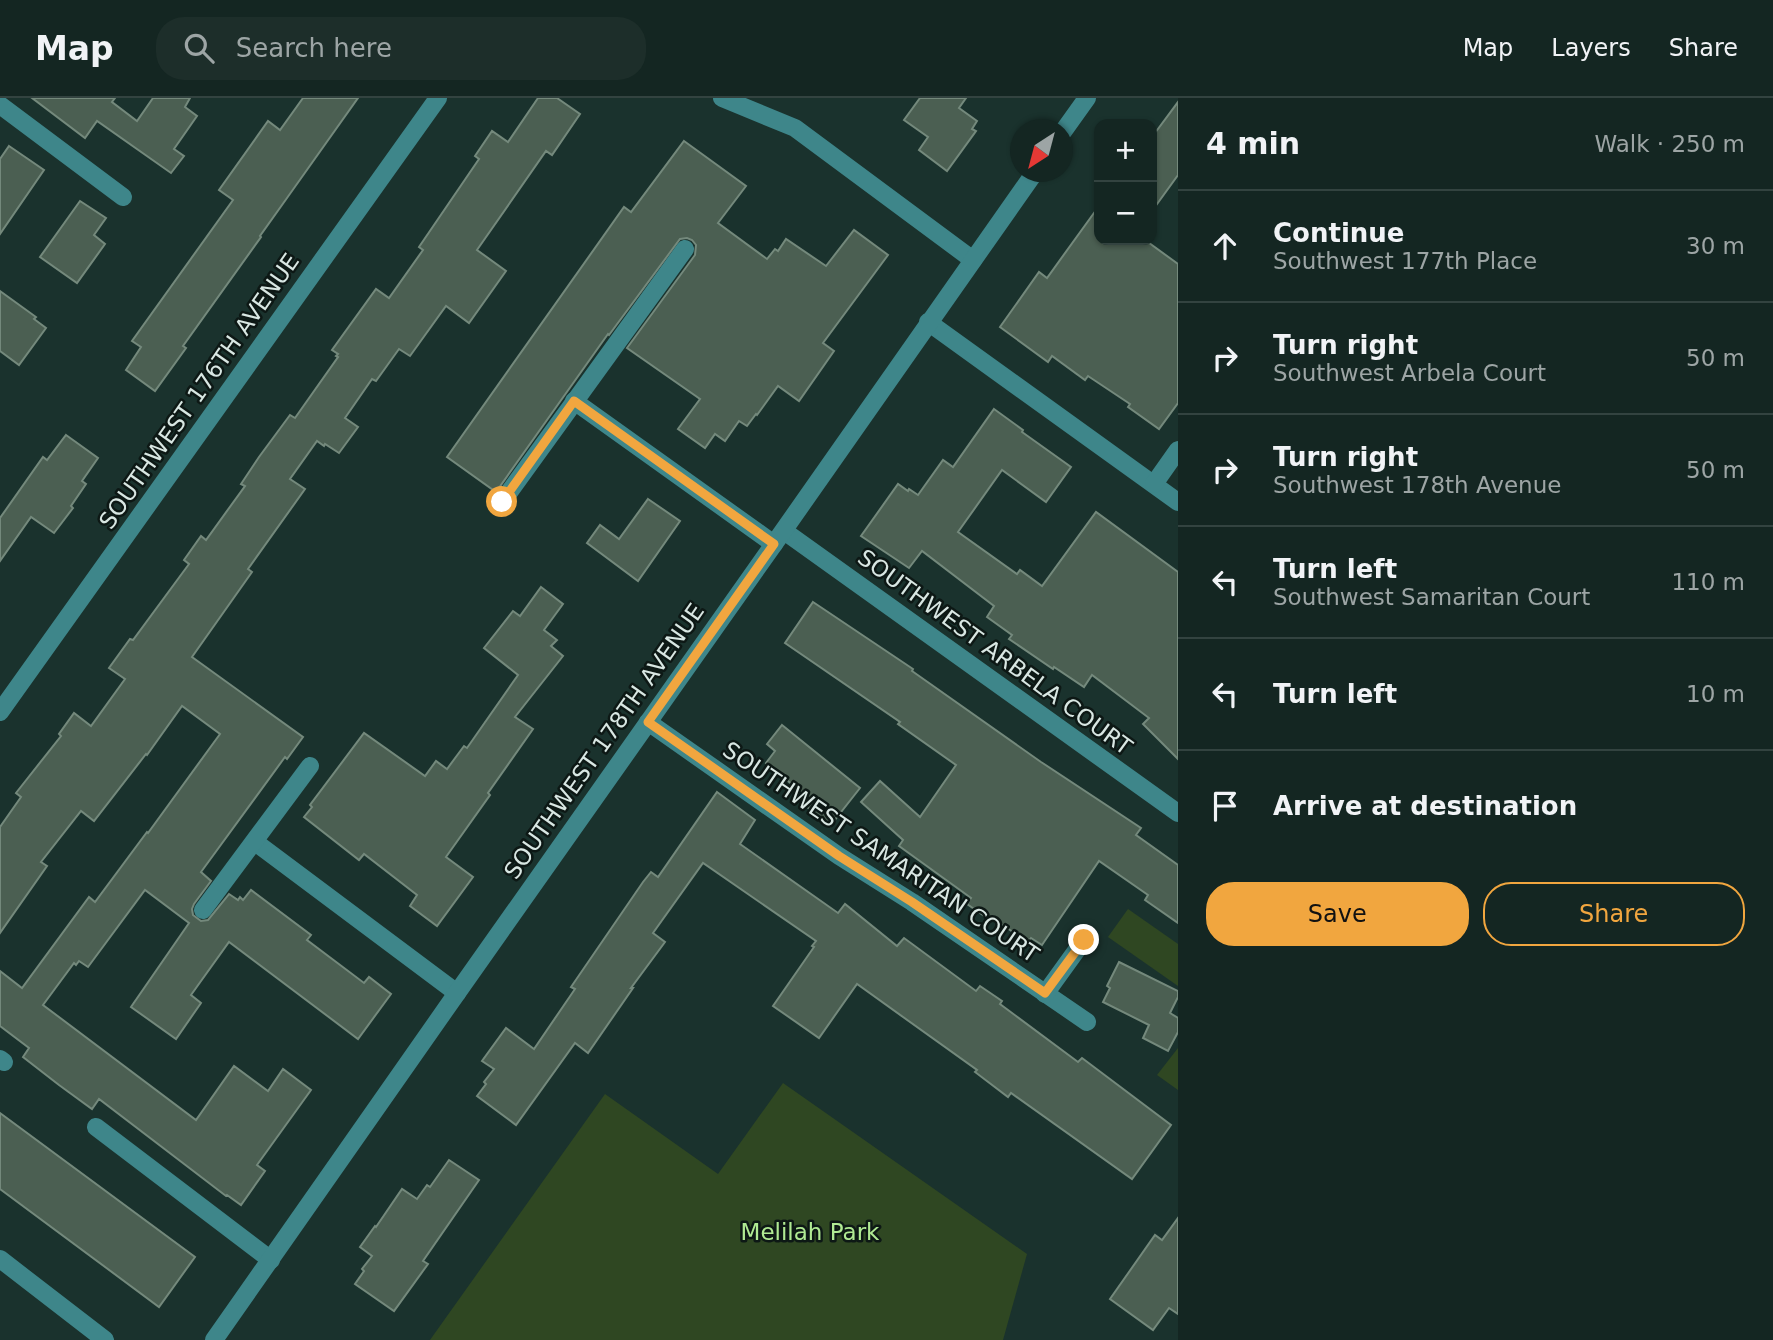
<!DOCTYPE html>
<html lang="en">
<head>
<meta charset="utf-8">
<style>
  :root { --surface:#142622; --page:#1d2e2a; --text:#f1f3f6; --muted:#9da5a5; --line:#334340; --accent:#f1a63f }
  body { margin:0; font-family:"DejaVu Sans",sans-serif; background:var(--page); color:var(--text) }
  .controls { position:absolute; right:21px; top:21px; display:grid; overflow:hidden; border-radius:14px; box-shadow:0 2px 5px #0004 }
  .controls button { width:63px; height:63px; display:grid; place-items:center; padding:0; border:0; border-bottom:2px solid var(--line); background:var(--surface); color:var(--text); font:35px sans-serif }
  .compass { position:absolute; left:1010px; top:21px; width:63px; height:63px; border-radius:50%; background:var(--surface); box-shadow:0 2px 5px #0004; rotate:216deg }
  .stop { position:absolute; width:21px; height:21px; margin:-16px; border:5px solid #f1a63f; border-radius:50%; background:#fff }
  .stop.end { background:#f1a63f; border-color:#fff; box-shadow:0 2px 7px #0008 }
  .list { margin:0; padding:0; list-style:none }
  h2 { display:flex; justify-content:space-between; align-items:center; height:91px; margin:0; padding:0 28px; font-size:30px }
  h2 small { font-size:23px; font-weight:400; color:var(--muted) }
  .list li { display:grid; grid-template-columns:46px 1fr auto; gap:21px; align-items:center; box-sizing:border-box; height:112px; padding:0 28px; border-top:2px solid var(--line) }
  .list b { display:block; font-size:26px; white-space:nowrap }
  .list p { margin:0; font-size:23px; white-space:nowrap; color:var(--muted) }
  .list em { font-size:23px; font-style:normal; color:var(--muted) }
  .actions { display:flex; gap:14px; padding:21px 28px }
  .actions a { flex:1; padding:16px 0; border:2px solid var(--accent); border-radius:28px; text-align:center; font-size:24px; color:var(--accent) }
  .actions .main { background:var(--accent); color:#111 }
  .icon { flex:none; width:38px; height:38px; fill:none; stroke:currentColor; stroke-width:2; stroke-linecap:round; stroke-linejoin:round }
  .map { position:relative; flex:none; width:1178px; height:1242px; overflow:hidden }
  header { display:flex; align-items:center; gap:42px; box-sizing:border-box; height:98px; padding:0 35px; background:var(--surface); border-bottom:2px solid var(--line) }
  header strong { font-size:33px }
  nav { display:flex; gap:38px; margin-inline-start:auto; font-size:24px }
  .search { width:490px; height:63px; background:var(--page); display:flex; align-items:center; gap:18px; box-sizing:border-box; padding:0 24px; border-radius:28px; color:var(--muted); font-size:26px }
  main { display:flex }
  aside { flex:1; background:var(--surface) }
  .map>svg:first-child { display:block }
</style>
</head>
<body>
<header>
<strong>Map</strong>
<div class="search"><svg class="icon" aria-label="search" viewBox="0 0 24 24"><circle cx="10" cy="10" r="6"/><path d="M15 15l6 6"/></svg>Search here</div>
<nav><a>Map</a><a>Layers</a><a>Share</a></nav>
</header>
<main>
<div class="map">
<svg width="1178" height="1242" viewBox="0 0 1178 1242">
  <rect width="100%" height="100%" fill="#1a322d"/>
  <g fill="#2f4722">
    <polygon points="1128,811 1178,846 1178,888 1108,839"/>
    <polygon points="1178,950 1178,992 1157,977"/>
    <polygon points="783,985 1027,1156 1003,1242 430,1242 605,996 718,1076"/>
  </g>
  <g fill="#4b5f52" stroke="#74897c" stroke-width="2">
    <polygon points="32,0 115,0 112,4 137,23 153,0 190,0 185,9 197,18 174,51 184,58 171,75 97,23 85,40"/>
    <polygon points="303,0 358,0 287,100 260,138 261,139 183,248 186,250 155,293 126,272 141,249 132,243 233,102 219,92 268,23 280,32"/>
    <polygon points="538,0 557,0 580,16 552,57 546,53 477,152 506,173 469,225 446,208 410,258 399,251 376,283 372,281 345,320 358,329 339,355 325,346 324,348 317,343 290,381 305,391 248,471 252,474 192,559 303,639 287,661 285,659 201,774 211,783 194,806 192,811 193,817 201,823 208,822 229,796 238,802 240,799 243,802 251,792 311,837 307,842 364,885 369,879 391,896 358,941 229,844 191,897 201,905 176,941 131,909 189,825 145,792 88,869 79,863 76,867 74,865 43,907 196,1022 234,968 268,993 283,971 311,992 257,1067 265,1073 241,1107 227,1097 226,1098 99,1001 92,1011 59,987 23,959 29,950 0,928 0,873 22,890 89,799 95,804 147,734 148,735 220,636 182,608 147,657 146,656 94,723 81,713 41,764 47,768 0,835 0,729 21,699 16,695 61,638 59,636 74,615 91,628 125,581 109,570 130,541 133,542 189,466 184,462 201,438 206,442 245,388 241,386 259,359 290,317 295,320 338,259 336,258 338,256 332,252 376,191 389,200 423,152 419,149 479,61 475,58 492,33 508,44"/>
    <polygon points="920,0 966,0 959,10 977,23 972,31 976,33 947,73 919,52 928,39 904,22"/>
    <polygon points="1178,4 1178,77 1152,113 1152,39"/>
    <polygon points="684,43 746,88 718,125 767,161 775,151 778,153 786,141 826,168 854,132 888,157 823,245 834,253 799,303 778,288 757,317 756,316 747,328 739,323 725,343 715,336 705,350 678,331 700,301 627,250 695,157 696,147 692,142 687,140 680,141 609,237 608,236 496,394 447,359 624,109 631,114"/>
    <polygon points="9,48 44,72 0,136 0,61"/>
    <polygon points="80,103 106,120 94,137 105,146 77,185 40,159"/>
    <polygon points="1099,108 1099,142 1145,142 1178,166 1178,305 1159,331 1128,309 1130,306 1088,278 1085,282 1052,258 1048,264 1000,229 1039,174 1047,180"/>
    <polygon points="0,193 36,219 34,221 46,230 19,267 0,253"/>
    <polygon points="994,311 1023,332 1022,334 1071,369 1046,404 1002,372 958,434 1017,476 1020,472 1042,488 1096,414 1178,474 1178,661 1143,626 1149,620 1092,577 1084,589 1054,569 1053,571 1009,541 1012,537 987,519 994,508 922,453 909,470 861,438 898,386 908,393 909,391 918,397 943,362 953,369"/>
    <polygon points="66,337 98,360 82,383 86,386 71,408 73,410 54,435 31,419 0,463 0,420 43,359 47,362"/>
    <polygon points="648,401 680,423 638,483 587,445 600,427 619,441"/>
    <polygon points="541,489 563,506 544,532 557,542 551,548 563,558 515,619 533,631 488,695 490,697 446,759 473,779 437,828 410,808 417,797 364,756 359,762 304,719 312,709 310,707 364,635 425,678 436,663 447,671 464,648 467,650 518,577 484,550 513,513 520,518"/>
    <polygon points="813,504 913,571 912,573 1041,664 1141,730 1136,737 1178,767 1178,825 1145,802 1148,797 1099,763 1042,847 1031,840 1028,844 992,820 990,822 967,806 971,800 899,748 903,742 861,704 880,683 920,719 956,667 898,626 900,624 785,545"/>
    <polygon points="782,627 860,690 830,728 800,703 805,697 766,665 775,653 767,646"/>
    <polygon points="717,694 755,722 740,746 838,815 845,806 897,848 904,840 976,893 980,888 1002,903 1000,906 1078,964 1082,960 1171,1027 1132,1081 1011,995 1008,999 975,974 977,972 857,886 819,940 773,908 814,849 812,848 816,843 703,765 653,835 665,844 631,890 633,890 588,955 575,945 516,1027 477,998 486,986 484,984 494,971 482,963 506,930 534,951 575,891 571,889 643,784 651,774 658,779"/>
    <polygon points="1119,864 1178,893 1178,899 1170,915 1178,920 1178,934 1168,953 1143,940 1149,927 1103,904 1110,890 1107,888"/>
    <polygon points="0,1015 195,1159 159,1209 0,1091"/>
    <polygon points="449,1062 479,1082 423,1163 428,1166 394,1213 355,1186 364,1173 362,1171 372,1158 360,1149 375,1128 376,1129 402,1091 417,1101 427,1087 430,1089"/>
    <polygon points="1178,1120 1178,1216 1169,1210 1153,1232 1110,1201 1155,1137 1162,1142"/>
  </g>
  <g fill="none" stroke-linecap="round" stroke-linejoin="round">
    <g stroke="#3e868a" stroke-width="18">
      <polyline points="722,0 795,30 973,162"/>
      <polyline points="0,7 123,99"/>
      <polyline points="1062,35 1087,0"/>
      <polyline points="928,224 1178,404"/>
      <polyline points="574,303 774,446"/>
      <polyline points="1154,386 1178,352"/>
      <polyline points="502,404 685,151"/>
      <polyline points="784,433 1178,715"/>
      <polyline points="0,614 438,0"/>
      <polyline points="648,624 839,758 912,804 1087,924"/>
      <polyline points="255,744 457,895"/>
      <polyline points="203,812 310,668"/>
      <polyline points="1045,896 1084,842"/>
      <polyline points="0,961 4,964"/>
      <polyline points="96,1029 271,1162"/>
      <polyline points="0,1161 105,1242"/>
      <polyline points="214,1242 457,895 774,446 1035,74"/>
    </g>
  </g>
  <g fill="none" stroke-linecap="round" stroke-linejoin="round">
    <polyline stroke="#f1a63f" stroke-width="9" points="502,404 574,303 774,446 648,624 839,758 912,804 1045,895 1084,842"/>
  </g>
  <g text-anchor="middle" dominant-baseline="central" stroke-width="5" stroke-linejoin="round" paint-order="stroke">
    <g font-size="23" fill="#d9e7e3" stroke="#0d1815">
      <text transform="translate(199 293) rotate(-55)">SOUTHWEST 176TH AVENUE</text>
      <text transform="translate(995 554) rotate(36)">SOUTHWEST ARBELA COURT</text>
      <text transform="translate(604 643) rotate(-55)">SOUTHWEST 178TH AVENUE</text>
      <text transform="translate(881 754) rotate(34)">SOUTHWEST SAMARITAN COURT</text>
    </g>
    <g font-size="23" fill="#b0ea93" stroke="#0d1815">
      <text x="810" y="1134">Melilah Park</text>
    </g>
  </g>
</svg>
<div class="controls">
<button>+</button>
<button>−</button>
</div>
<svg class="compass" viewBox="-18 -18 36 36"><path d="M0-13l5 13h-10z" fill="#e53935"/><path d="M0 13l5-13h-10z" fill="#9da5a5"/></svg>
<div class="stop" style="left:502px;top:404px"></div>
<div class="stop end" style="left:1084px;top:842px"></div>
</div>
<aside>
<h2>4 min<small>Walk · 250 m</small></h2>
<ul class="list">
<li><svg class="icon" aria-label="ahead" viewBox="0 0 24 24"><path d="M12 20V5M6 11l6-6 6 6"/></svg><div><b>Continue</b><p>Southwest 177th Place</p></div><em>30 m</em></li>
<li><svg class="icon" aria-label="right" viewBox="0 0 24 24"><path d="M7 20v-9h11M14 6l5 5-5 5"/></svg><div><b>Turn right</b><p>Southwest Arbela Court</p></div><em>50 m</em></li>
<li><svg class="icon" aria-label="right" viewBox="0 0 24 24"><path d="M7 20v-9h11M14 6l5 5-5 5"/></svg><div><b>Turn right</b><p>Southwest 178th Avenue</p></div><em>50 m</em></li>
<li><svg class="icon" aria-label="left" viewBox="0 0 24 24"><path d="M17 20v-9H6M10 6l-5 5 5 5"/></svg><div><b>Turn left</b><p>Southwest Samaritan Court</p></div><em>110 m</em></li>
<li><svg class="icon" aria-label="left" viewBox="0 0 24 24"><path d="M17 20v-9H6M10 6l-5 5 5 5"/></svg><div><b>Turn left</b></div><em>10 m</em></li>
<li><svg class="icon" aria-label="arrive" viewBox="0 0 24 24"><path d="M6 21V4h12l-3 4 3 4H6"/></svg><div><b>Arrive at destination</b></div></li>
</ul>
<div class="actions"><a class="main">Save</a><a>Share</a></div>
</aside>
</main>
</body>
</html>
